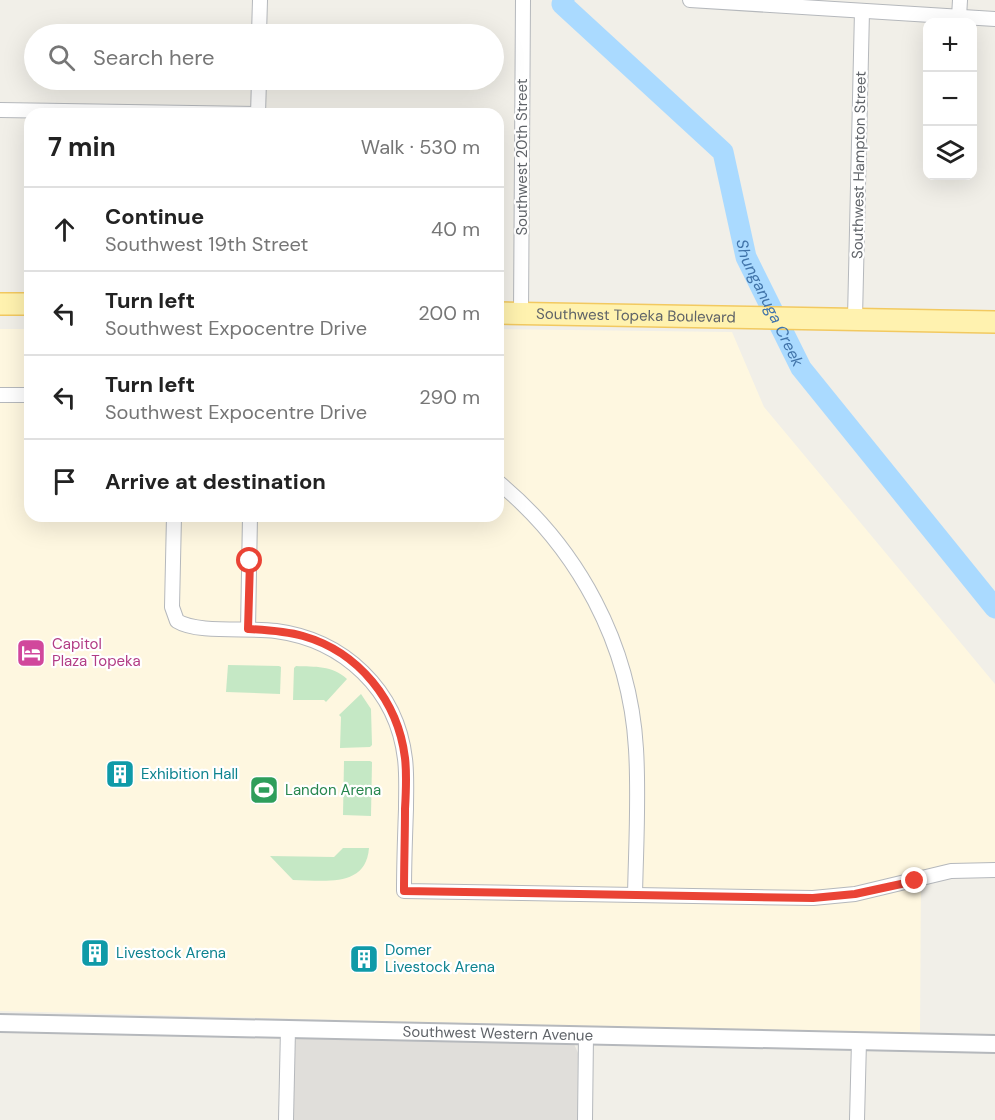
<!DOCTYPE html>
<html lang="en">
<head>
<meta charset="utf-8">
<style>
  :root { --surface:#fff; --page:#f2f2f2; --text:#222; --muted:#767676; --line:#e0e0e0 }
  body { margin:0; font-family:"DM Sans",sans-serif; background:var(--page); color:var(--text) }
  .controls { position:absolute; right:18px; top:18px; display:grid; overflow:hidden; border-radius:12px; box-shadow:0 6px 24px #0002 }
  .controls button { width:54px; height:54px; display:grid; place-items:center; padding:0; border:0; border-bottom:2px solid var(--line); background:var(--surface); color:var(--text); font:30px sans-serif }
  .stop { position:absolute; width:18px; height:18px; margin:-14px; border:4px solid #ea4335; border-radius:50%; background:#fff }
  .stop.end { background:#ea4335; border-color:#fff; box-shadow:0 2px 6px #0008 }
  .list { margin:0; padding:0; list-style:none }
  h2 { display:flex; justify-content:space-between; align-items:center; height:78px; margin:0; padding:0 24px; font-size:26px }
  h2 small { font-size:20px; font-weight:400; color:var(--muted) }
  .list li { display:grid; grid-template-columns:39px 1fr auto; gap:18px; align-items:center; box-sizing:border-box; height:84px; padding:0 24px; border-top:2px solid var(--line) }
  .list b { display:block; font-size:22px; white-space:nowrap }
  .list p { margin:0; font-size:20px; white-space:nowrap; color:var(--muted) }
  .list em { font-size:20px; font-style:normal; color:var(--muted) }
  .icon { flex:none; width:33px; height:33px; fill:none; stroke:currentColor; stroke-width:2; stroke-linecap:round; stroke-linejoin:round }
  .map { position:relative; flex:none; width:995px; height:1120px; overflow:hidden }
  .search { position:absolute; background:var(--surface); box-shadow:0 6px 24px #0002; left:24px; top:24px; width:480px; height:66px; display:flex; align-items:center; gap:15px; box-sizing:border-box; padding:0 21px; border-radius:33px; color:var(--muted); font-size:22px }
  .panel { position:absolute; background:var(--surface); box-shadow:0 6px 24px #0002; left:24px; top:108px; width:480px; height:414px; border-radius:18px }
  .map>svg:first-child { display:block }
</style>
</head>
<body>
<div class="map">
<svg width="995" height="1120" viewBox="0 0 995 1120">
  <rect width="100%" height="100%" fill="#f1efe8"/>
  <polygon fill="#fef7e0" points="0,329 30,329 30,516 498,516 498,329 732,332 764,407 995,684 995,862 921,875 920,1035 0,1011"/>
  <polygon fill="#e0deda" points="303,1035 568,1041 574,1044 578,1053 577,1120 291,1120 293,1047 296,1039"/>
  <g fill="#c5e8c5">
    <polygon points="228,665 279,666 281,667 280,694 226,692"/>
    <path d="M296,666C315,667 332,665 347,679L326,702L324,700H293L294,668Z"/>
    <polygon points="361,694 371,709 372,745 370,747 340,748 341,717 339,715"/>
    <polygon points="344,761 370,761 372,762 371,816 343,815"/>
    <path d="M343,848H369C366,889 322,880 293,880L270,856L334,857Z"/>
  </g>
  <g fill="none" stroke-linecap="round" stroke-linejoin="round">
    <path stroke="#aadaff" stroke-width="21" id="s1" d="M564,0L562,4L723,152L746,257L801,368L995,608"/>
    <g stroke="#b5b8bc" stroke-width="16">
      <g id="minor">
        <polyline points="690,0 995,19"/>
        <polyline points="959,17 960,0"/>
        <polyline points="259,34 260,0"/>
        <polyline points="0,110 258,114"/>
        <polyline points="258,114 259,80"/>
        <polyline points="521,314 523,0"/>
        <polyline points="855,318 862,11"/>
        <polyline points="0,395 30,395"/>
        <path d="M498,482C578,548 630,644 636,749C639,797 636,846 635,895"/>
        <path d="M174,516L172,607L177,621C198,634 250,627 276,631C344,640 397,690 405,759C407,775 406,792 406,809C405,836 404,864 404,891L813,898L855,894L951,871L995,870"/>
        <polyline points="248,629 250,516"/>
        <polyline points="286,1120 288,1029"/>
        <polyline points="585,1120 586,1035"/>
        <polyline points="857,1120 859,1041"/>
      </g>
    </g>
    <g stroke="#b5b8bc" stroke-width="20">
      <g id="tertiary">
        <path id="s2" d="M0,1023L995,1044"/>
      </g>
    </g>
    <g stroke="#f2c960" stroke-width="24">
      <g id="primary">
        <polyline points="0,304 30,304"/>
        <path id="s3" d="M498,313L995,322"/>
      </g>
    </g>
    <use href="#minor" stroke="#fff" stroke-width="14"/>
    <use href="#tertiary" stroke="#fff" stroke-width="16"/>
    <use href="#primary" stroke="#fff2af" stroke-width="21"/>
  </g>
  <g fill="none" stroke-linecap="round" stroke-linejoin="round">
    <path stroke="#ea4335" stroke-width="8" d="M250,561L248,629C266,630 285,631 303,636C359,652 398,701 405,758C407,775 406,792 405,809C405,836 404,864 404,891L813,898L855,894L915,881"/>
  </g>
  <defs>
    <g id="hotel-square" transform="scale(1.5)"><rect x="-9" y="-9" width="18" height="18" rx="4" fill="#d1479c" stroke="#fff"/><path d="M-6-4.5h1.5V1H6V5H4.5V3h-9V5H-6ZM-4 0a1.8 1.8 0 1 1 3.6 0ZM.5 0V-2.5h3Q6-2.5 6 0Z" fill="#fff"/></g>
    <g id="building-square" transform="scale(1.5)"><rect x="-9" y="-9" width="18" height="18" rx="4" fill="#0f9aa8" stroke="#fff"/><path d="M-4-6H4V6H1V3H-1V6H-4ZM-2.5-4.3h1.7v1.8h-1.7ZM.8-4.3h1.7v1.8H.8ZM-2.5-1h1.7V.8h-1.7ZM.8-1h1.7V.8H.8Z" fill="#fff"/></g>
    <g id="stadium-square" transform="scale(1.5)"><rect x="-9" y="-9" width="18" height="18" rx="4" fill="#2e9e5b" stroke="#fff"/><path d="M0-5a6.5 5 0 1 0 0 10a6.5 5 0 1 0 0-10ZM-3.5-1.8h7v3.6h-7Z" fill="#fff"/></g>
  </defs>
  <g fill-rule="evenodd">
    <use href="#hotel-square" x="31" y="653"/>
    <use href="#building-square" x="120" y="774"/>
    <use href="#stadium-square" x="264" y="790"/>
    <use href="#building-square" x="95" y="953"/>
    <use href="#building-square" x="364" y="959"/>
  </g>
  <g text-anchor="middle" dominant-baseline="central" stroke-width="4.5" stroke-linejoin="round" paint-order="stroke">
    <g font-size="15" fill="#5f6368" stroke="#fff">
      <text transform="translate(522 157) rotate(-90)">Southwest 20th Street</text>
      <text transform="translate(859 165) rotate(-89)">Southwest Hampton Street</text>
      <text stroke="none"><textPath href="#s3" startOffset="138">Southwest Topeka Boulevard</textPath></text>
      <text stroke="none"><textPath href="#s2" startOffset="498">Southwest Western Avenue</textPath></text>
    </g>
    <g font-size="15" fill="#b23c85" stroke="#fff" text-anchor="start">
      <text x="52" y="644">Capitol<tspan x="52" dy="17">Plaza Topeka</tspan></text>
    </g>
    <g font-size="15" fill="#0d838f" stroke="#fff" text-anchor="start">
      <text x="141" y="774">Exhibition Hall</text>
      <text x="385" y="950">Domer<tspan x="385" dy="17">Livestock Arena</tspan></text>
      <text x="116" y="953">Livestock Arena</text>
    </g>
    <g font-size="15" fill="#27864d" stroke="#fff" text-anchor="start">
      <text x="285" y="790">Landon Arena</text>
    </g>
    <g font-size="16" font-style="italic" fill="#4174aa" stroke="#fff">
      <text stroke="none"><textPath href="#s1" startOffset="382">Shunganuga Creek</textPath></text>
    </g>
  </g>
</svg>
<div class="controls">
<button>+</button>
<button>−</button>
<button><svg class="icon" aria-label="layers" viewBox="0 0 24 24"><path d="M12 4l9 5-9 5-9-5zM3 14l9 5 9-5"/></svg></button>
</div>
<div class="stop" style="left:250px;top:561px"></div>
<div class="stop end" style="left:915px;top:881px"></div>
<div class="search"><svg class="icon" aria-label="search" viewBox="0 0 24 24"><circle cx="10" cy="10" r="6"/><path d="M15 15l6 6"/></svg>Search here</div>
<section class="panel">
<h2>7 min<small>Walk · 530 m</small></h2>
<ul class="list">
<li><svg class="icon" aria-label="ahead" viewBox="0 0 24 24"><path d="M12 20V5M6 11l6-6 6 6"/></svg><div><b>Continue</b><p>Southwest 19th Street</p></div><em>40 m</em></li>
<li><svg class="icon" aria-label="left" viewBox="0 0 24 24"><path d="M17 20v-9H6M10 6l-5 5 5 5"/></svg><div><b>Turn left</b><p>Southwest Expocentre Drive</p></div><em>200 m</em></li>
<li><svg class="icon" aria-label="left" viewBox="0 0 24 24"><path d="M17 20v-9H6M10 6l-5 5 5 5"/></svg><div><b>Turn left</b><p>Southwest Expocentre Drive</p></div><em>290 m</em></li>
<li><svg class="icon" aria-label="arrive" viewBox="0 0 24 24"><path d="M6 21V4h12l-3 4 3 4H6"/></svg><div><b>Arrive at destination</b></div></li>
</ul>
</section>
</div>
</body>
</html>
